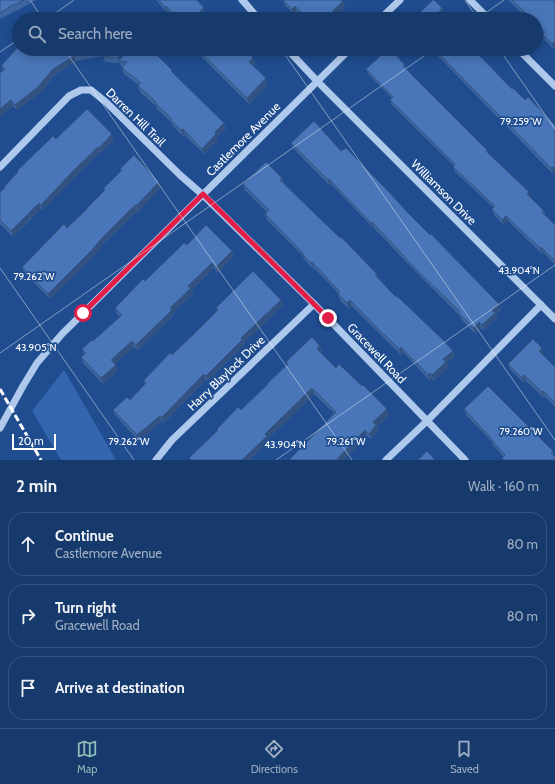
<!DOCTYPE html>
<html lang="en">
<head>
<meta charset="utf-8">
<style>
  :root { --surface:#173a6c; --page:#244574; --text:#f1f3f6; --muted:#9eadc2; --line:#36547f; --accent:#8bbbb9 }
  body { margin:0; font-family:Cabin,sans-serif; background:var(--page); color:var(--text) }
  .scale { position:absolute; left:12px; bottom:10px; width:44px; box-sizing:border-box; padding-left:4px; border:2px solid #fff; border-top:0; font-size:11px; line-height:14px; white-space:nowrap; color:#fff; -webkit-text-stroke:3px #1f4d90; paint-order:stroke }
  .stop { position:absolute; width:12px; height:12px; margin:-9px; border:3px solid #e11d48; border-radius:50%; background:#fff }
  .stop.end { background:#e11d48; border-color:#fff; box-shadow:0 1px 4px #0008 }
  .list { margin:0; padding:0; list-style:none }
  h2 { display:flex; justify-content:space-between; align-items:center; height:52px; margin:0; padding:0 16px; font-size:17px }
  h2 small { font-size:13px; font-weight:400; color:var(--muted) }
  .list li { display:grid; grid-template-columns:26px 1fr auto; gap:12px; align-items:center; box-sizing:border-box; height:64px; margin:0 8px 8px; padding:0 8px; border:1px solid var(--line); border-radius:16px }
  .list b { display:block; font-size:15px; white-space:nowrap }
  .list p { margin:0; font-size:13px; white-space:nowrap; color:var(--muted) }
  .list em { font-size:13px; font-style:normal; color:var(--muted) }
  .icon { flex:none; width:22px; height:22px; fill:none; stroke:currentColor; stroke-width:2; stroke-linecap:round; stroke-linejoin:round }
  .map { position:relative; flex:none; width:555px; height:460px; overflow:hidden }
  .search { position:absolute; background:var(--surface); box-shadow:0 2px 10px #0003; left:12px; right:12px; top:12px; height:44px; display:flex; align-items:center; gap:10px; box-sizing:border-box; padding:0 14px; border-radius:22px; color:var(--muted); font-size:15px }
  .sheet { height:268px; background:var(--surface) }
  nav { display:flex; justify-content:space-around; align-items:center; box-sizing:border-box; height:56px; border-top:1px solid var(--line); background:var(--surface); font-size:11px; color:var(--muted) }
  nav a { display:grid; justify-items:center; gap:2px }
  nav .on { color:var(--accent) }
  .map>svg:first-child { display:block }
</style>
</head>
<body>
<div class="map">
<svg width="555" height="460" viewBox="0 0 555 460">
  <rect width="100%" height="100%" fill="#1f4d90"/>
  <polygon fill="#3366ae" points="64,370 116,460 61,460 32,411"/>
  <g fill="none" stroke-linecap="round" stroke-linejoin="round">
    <g stroke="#afc9ed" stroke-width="7">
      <polyline points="242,0 259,19"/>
      <polyline points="470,0 489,19"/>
      <polyline points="380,19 400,0"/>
      <polyline points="287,49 317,81 555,319"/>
      <polyline points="518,49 555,86"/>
      <polyline points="0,167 69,96 81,90 91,90 107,103 180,175 203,195 314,304 465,460"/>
      <polyline points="0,428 23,386 37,363 62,334 350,49"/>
      <polyline points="156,460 172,440 314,304"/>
      <polyline points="386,460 427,421 541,305"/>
    </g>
    <polyline stroke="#fff" stroke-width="3" stroke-dasharray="7 3" stroke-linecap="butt" points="0,389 41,460"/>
  </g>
  <g fill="#3e659e">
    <polygon points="0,0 37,0 34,1 17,11 17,10 0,19"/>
    <polygon points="156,0 197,0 206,14 204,15 207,19 174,19 168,12 167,13"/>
    <polygon points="283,0 345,7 333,19 304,19 297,12 294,14 285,5"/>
    <polygon points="508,0 555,0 555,48 554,49 545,40 543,34 536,27 536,19 528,19"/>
    <polygon points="19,49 121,49 120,59 155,54 174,74 224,123 226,129 217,137 218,140 204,154 185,135 183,136 173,126 172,123 157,109 157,107 140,92 138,86 139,85 124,74 122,68 123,67 121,66 120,63 105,62 103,56 76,61 55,75 40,93 17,110 13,106 0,116 0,73 3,71 1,66"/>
    <polygon points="194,49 244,49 253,58 255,64 253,66 268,84 249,104"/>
    <polygon points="431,49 473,49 512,89 555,125 555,172 553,174"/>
    <polygon points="404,64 406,69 487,150 488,153 544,211 546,216 555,225 555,265 543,252 542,254 508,221 504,225 494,215 492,209 494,208 455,172 453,167 454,166 392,105 390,100 392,98 368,74 366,69"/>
    <polygon points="56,139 114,140 101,153 100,152 77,175 43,210 41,209 13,237 0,224 0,192 4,188 4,187 17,173 17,171"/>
    <polygon points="291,143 341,151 410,215 499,304 501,310 496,315 497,318 484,330 481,328 475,334 461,319 459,315 416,272 374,228 373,228 331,184 330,186 293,148"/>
    <polygon points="120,169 161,187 138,212 137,211 104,243 93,257 50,299 24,273 22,267 67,228 87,209 104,191 103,189 121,171"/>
    <polygon points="282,178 284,183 396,297 453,351 455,356 447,363 448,368 434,381 432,379 430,381 403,352 401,355 352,306 349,309 340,300 338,294 339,294 314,268 313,269 304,259 303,256 267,220 265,214 267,212 245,190 243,184"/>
    <polygon points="187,245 232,251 234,256 218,273 214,268 192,290 193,294 173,313 174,315 138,350 134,347 115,364 118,370 103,384 83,363 81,357 84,354 82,349 93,341 120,317 117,314 115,308 145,281"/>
    <polygon points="283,305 244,343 244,345 208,381 206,380 164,423 162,421 139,441 115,415 113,410 130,400 145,385 144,380 172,355 217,311 216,308"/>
    <polygon points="320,346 322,351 321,353 336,368 362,386 387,409 389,415 377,427 378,431 371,439 367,436 344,460 289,460 334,413 314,394 268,439 269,441 250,460 190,460 189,458 218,430 217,429 241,410 267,385 267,384 287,364 286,362"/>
    <polygon points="544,354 543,355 555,367 555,407 545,397 544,398 526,381 524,383 510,369 508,364"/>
    <polygon points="464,409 553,451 555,460 503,460 502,458 503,456 493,445 492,442 466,415"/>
  </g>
  <g fill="#325381">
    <polygon points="343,1 345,7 333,19 325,19"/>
    <polygon points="166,6 168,12 167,13 165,7"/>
    <polygon points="295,6 297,12 294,14 292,9"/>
    <polygon points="204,8 206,14 203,17 200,11"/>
    <polygon points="442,8 444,14 441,17 439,12"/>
    <polygon points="554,42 555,45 555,48 554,49 552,44"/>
    <polygon points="119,49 121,49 120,61 119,61 120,63 118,58"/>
    <polygon points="74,56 76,61 55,75 40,93 17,110 15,105 53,69"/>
    <polygon points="253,58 255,64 252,67 249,62"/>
    <polygon points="266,78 268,84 249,104 247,98"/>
    <polygon points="11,100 13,106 0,116 0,109"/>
    <polygon points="224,123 226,129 217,137 218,140 204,154 202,149 215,132"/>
    <polygon points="183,129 185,135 183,136 181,130"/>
    <polygon points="112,134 114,140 101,153 99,148"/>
    <polygon points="98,147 100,152 77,175 43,210 41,205 75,169"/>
    <polygon points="553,167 555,172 553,174 551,168"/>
    <polygon points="329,179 331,184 330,186 328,180"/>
    <polygon points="159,182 161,187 138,212 136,206"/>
    <polygon points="529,192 531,198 529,200 527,194"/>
    <polygon points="39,203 41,209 31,220 29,214"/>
    <polygon points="135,205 137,211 104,243 93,257 50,299 48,294 102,238"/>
    <polygon points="28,213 30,219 13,237 11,231"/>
    <polygon points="506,216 508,221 504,225 502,220"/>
    <polygon points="372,222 374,228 373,228 371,223"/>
    <polygon points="541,247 543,252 542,254 540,248"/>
    <polygon points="232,251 234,256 218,273 216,267"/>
    <polygon points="312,262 314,268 313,269 311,263"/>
    <polygon points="212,263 214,268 192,290 193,294 173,313 174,315 138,350 136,345 170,308 188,286"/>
    <polygon points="377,274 379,279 375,275"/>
    <polygon points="281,300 283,305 244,343 244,345 208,381 206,376 241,338"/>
    <polygon points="350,300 352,306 349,309 347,303"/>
    <polygon points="499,304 501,310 496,315 497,318 484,330 482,325 492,310"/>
    <polygon points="479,322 481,328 475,334 473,328"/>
    <polygon points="132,341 134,347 113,366 111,360"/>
    <polygon points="320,346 322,351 319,354 317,349"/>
    <polygon points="401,347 403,352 401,355 399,349"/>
    <polygon points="542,348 544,354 541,357 539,351"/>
    <polygon points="453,351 455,356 447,363 448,368 434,381 432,375 443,359"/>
    <polygon points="116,365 118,370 103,384 101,378"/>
    <polygon points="430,373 432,379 430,381 428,375"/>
    <polygon points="204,374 206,380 164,423 162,417"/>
    <polygon points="524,375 526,381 524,383 522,378"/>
    <polygon points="312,388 314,394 268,439 269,441 250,460 242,460 265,434"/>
    <polygon points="543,391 545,397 544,398 542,392"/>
    <polygon points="387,409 389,415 377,427 378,431 371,439 369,434 373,422"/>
    <polygon points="160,416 162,421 139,441 137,435"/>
    <polygon points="365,430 367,436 344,460 336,460"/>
  </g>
  <g fill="#4876b8" stroke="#325381">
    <polygon points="0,0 24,0 15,5 14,4 0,13"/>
    <polygon points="159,0 197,0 204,8 200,11 207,19 177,19 166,6 165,7"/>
    <polygon points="283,0 341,0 343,1 325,19 308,19 295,6 292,9"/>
    <polygon points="433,0 434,0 442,8 439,12 446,19 413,19"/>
    <polygon points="512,0 555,0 555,43 554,42 552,44 543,34 545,32 536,23 536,19 532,19"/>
    <polygon points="19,46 19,49 119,49 118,58 103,56 104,49 74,56 53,69 38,87 15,105 11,100 0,109 0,73 5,69 1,66"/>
    <polygon points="128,49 153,49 154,50 153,51 172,70 171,71 224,123 215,132 216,134 202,149 183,129 181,130 171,120 172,119 155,103 156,102 138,86 141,83 122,68 127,62 119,61"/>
    <polygon points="197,49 244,49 253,58 249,62 266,78 247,98"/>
    <polygon points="388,49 390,49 404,64 403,66 487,150 486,151 529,192 527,194 544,211 542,212 555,225 555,261 541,247 540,248 506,216 502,220 492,209 495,206 453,167 455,164 390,100 393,97 366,69"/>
    <polygon points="434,49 473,49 512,89 513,88 525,100 528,97 555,125 555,169 553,167 551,168"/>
    <polygon points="87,109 112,134 99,148 98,147 75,169 41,205 39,203 11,231 0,220 0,192 5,188 4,187 18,172 17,171 53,136 56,139"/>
    <polygon points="314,121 341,151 346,148 387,190 410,215 430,235 431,234 499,304 492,310 495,313 482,325 479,322 473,328 459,313 460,312 414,267 372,222 371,223 329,179 328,180 291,143"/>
    <polygon points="134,155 159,182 136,206 135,205 102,238 91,251 48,294 22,267 64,224 67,228 87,209 87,208 105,190 103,189 122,170 120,169"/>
    <polygon points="266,162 282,178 280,180 340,238 341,237 377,274 375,275 396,297 397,296 418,316 442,339 453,351 443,359 446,362 432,375 430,373 428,375 401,347 399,349 384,334 384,335 350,300 347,303 338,294 340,292 312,262 311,263 302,254 303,253 265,214 269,210 243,184"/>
    <polygon points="206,225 232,251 216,267 212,263 188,286 191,288 170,308 172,310 136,345 132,341 111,360 116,365 101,378 81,357 86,353 82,349 92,340 93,341 122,315 115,308 143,279 145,281 184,243 187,245"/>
    <polygon points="253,271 281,300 241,338 242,340 206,376 204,374 162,417 160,416 137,435 113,410 127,397 130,400 146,383 144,380 170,353 172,355 201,327 218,310 216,308"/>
    <polygon points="312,337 320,346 317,349 336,368 339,364 362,386 363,385 387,409 373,422 376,425 369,434 365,430 336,460 289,460 336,412 312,388 265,434 267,436 242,460 191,460 189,458 218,430 217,429 238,407 241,410 267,385 267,384 288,364 286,362"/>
    <polygon points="533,339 542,348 539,351 555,367 555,403 543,391 542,392 524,375 522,378 508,364"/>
    <polygon points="488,386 553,451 551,453 555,457 555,460 504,460 502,458 505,455 491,439 491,438 464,409"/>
    <polygon points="427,451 435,460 418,460"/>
  </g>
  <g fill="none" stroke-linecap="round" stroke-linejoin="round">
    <polyline stroke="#e11d48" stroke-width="5" points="83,313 203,194 328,318"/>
  </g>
  <path fill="none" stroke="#fff" stroke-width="1" stroke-opacity="0.45" d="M30,0L43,19M247,0L260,19M465,0L478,19M47,19L74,0M477,19L504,0M64,49L352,460M281,49L555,440M499,49L555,129M0,52L19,39M0,268L134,460M0,353L434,49M276,460L555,265"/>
  <g text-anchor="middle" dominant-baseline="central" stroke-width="3.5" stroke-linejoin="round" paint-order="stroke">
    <g font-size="12" fill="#fff" stroke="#1f4d90">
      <text transform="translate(136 117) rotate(44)">Darren Hill Trail</text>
      <text transform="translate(243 139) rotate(-45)">Castlemore Avenue</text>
      <text transform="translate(444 192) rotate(45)">Williamson Drive</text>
      <text transform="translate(377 353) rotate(46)">Gracewell Road</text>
      <text transform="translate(226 373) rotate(-44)">Harry Blaylock Drive</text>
    </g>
  </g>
  <g font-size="10" text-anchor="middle" fill="#fff" stroke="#1f4d90" stroke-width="3.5" stroke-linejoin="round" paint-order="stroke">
    <text x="521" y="125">79.259°W</text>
    <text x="519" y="274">43.904°N</text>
    <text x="34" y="280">79.262°W</text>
    <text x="36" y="351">43.905°N</text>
    <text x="521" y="435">79.260°W</text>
    <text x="129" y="445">79.262°W</text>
    <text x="346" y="445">79.261°W</text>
    <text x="285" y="448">43.904°N</text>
  </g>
</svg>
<div class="scale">20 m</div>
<div class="stop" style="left:83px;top:313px"></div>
<div class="stop end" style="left:328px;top:318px"></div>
<div class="search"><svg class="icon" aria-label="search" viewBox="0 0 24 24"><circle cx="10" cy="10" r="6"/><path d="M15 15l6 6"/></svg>Search here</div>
</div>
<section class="sheet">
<h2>2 min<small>Walk · 160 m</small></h2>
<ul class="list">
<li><svg class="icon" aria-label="ahead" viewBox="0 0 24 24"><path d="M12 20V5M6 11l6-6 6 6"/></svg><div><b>Continue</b><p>Castlemore Avenue</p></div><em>80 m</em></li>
<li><svg class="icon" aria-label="right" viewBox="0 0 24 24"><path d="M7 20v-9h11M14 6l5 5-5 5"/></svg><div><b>Turn right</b><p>Gracewell Road</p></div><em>80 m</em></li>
<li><svg class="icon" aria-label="arrive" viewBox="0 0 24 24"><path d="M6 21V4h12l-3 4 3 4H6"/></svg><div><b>Arrive at destination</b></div></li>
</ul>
</section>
<nav>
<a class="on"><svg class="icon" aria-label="map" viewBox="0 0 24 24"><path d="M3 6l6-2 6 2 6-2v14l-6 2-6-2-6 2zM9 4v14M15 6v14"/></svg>Map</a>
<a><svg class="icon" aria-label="directions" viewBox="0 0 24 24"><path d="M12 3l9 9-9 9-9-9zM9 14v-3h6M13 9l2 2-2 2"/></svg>Directions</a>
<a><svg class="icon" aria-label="saved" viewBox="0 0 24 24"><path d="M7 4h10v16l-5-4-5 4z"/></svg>Saved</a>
</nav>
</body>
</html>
